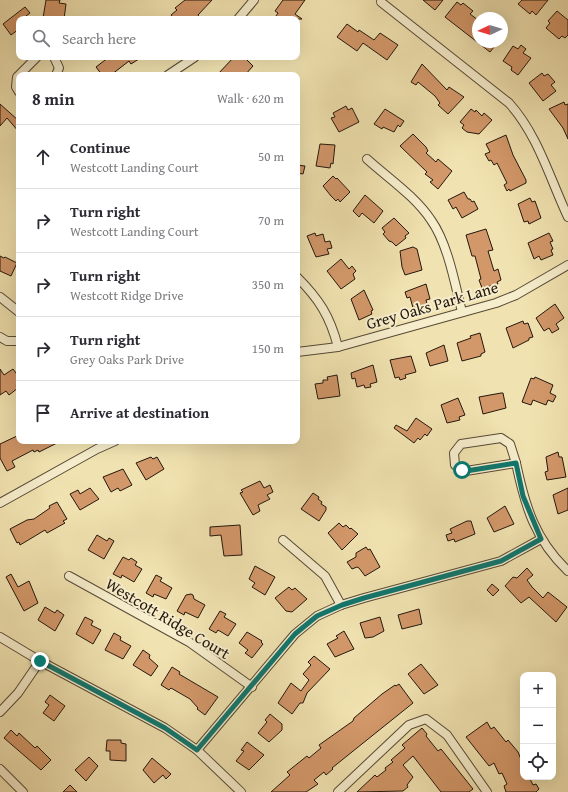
<!DOCTYPE html>
<html lang="en">
<head>
<meta charset="utf-8">
<style>
  :root { --surface:#fff; --page:#f2f2f3; --text:#2b2b33; --muted:#7c7c81; --line:#e1e1e2 }
  body { margin:0; font-family:"Gentium Book Plus",serif; background:var(--page); color:var(--text) }
  .controls { position:absolute; right:12px; bottom:12px; display:grid; overflow:hidden; border-radius:8px; box-shadow:0 4px 16px #0002 }
  .controls button { width:36px; height:36px; display:grid; place-items:center; padding:0; border:0; border-bottom:1px solid var(--line); background:var(--surface); color:var(--text); font:20px sans-serif }
  .compass { position:absolute; left:472px; top:12px; width:36px; height:36px; border-radius:50%; background:var(--surface); box-shadow:0 4px 16px #0002; rotate:266deg }
  .stop { position:absolute; width:12px; height:12px; margin:-9px; border:3px solid #0f766e; border-radius:50%; background:#fff }
  .stop.end { background:#0f766e; border-color:#fff; box-shadow:0 1px 4px #0008 }
  .list { margin:0; padding:0; list-style:none }
  h2 { display:flex; justify-content:space-between; align-items:center; height:52px; margin:0; padding:0 16px; font-size:17px }
  h2 small { font-size:13px; font-weight:400; color:var(--muted) }
  .list li { display:grid; grid-template-columns:26px 1fr auto; gap:12px; align-items:center; box-sizing:border-box; height:64px; padding:0 16px; border-top:1px solid var(--line) }
  .list b { display:block; font-size:15px; white-space:nowrap }
  .list p { margin:0; font-size:13px; white-space:nowrap; color:var(--muted) }
  .list em { font-size:13px; font-style:normal; color:var(--muted) }
  .icon { flex:none; width:22px; height:22px; fill:none; stroke:currentColor; stroke-width:2; stroke-linecap:round; stroke-linejoin:round }
  .map { position:relative; flex:none; width:568px; height:792px; overflow:hidden }
  .search { position:absolute; background:var(--surface); box-shadow:0 4px 16px #0002; left:16px; top:16px; width:284px; height:44px; display:flex; align-items:center; gap:10px; box-sizing:border-box; padding:0 14px; border-radius:8px; color:var(--muted); font-size:15px }
  .panel { position:absolute; background:var(--surface); box-shadow:0 4px 16px #0002; left:16px; top:72px; width:284px; height:372px; border-radius:8px }
  .map>svg:first-child { display:block }
</style>
</head>
<body>
<div class="map">
<svg width="568" height="792" viewBox="0 0 568 792">
  <rect width="100%" height="100%" fill="#f1e3b1"/>
  <filter id="stains"><feTurbulence type="fractalNoise" baseFrequency=".005" numOctaves="4"/><feColorMatrix values="0 0 0 0 .2 0 0 0 0 .09 0 0 0 0 .02 0 0 0 .5 -.17"/></filter>
  <radialGradient id="worn" r=".72"><stop offset=".6" stop-color="#630" stop-opacity="0"/><stop offset="1" stop-color="#630" stop-opacity=".3"/></radialGradient>
  <g fill="#d3986a" stroke="#23170c">
    <polygon points="46,0 60,0 59,3 66,4 64,19 43,18"/>
    <polygon points="185,0 212,0 198,15 201,19 174,19 171,15 177,10 175,8"/>
    <polygon points="283,0 305,0 295,14 302,19 274,19 278,13 275,11"/>
    <polygon points="423,0 443,0 435,10"/>
    <polygon points="522,0 548,0 536,15 532,11 530,14 518,4"/>
    <polygon points="457,2 461,5 463,3 473,11 470,14 478,20 478,42 498,42 490,52 445,17"/>
    <polygon points="25,7 30,13 26,16 29,19 19,19 19,29 11,35 3,24"/>
    <polygon points="557,11 568,20 568,35 565,38 562,36 559,39 546,28 550,23 548,21"/>
    <polygon points="347,24 358,32 359,30 374,40 380,33 398,45 387,60 363,43 357,51 337,37"/>
    <polygon points="521,45 526,49 523,53 531,58 518,75 511,70 512,67 503,61 513,46 518,49"/>
    <polygon points="109,57 142,57 131,64 129,61 111,75 102,75 96,67"/>
    <polygon points="234,57 244,57 253,66 245,75 217,75"/>
    <polygon points="422,64 447,90 449,87 464,97 448,114 438,105 440,103 435,96 418,82 416,85 411,82"/>
    <polygon points="542,73 544,76 548,74 555,82 551,85 556,91 543,101 529,83"/>
    <polygon points="564,102 565,105 568,104 568,139 563,128 549,109"/>
    <polygon points="0,104 19,121 19,132 7,118 0,126"/>
    <polygon points="346,106 348,110 352,108 359,122 339,132 331,118 335,117 333,113"/>
    <polygon points="385,109 404,121 400,127 398,125 394,132 383,127 382,129 374,124"/>
    <polygon points="471,109 475,112 476,110 482,116 484,113 492,120 479,134 467,132 462,128 464,125 460,122"/>
    <polygon points="413,134 426,147 428,151 426,153 436,162 438,159 452,171 438,189 430,182 433,180 425,174 427,172 400,146"/>
    <polygon points="506,135 513,155 526,180 526,183 510,191 509,189 507,191 504,185 507,183 497,163 494,165 491,160 489,161 485,154 490,152 486,144"/>
    <polygon points="320,144 335,145 333,164 331,163 330,168 316,166"/>
    <polygon points="297,165 305,166 303,174 297,173"/>
    <polygon points="333,176 336,179 337,178 350,192 340,202 338,199 336,201 331,196 323,186"/>
    <polygon points="464,192 468,199 470,199 472,202 474,201 478,209 462,218 456,207 453,209 448,200"/>
    <polygon points="365,195 383,211 374,223 362,213 359,217 353,211"/>
    <polygon points="530,198 532,202 535,201 541,218 529,224 528,221 524,222 518,204"/>
    <polygon points="394,218 409,233 405,236 406,238 396,246 392,242 389,241 383,234 385,232 382,228"/>
    <polygon points="486,229 493,250 488,251 494,271 498,269 501,280 497,282 498,284 482,288 479,280 481,279 475,256 472,256 466,235"/>
    <polygon points="315,233 316,236 323,234 325,242 330,241 332,248 327,249 329,254 316,257 307,236"/>
    <polygon points="549,233 553,241 550,242 553,249 551,250 553,255 541,260 539,256 534,259 528,243"/>
    <polygon points="413,247 417,249 422,270 405,275 402,267 400,251"/>
    <polygon points="0,256 4,258 5,257 17,263 11,276 0,271"/>
    <polygon points="341,259 349,269 352,266 356,271 353,274 355,279 341,289 327,271"/>
    <polygon points="426,284 430,299 426,300 427,304 413,308 410,297 407,298 405,292"/>
    <polygon points="364,290 373,310 371,311 372,314 359,320 351,299"/>
    <polygon points="555,304 564,318 556,324 559,329 552,333 549,328 544,331 536,318"/>
    <polygon points="523,321 524,324 528,323 533,337 529,338 529,340 513,348 506,328"/>
    <polygon points="480,333 485,352 481,354 481,356 462,361 457,343 471,338 470,336"/>
    <polygon points="444,345 448,361 430,366 426,353"/>
    <polygon points="411,356 416,372 405,375 406,378 400,380 399,377 395,378 390,360"/>
    <polygon points="373,365 377,382 370,384 371,387 365,388 364,385 357,387 355,378 352,379 351,373"/>
    <polygon points="0,369 4,375 13,369 19,377 19,383 16,385 18,388 9,395 6,391 0,395"/>
    <polygon points="337,375 340,396 318,399 315,384 323,383 323,380 328,380 327,377"/>
    <polygon points="535,377 553,385 550,393 556,396 553,402 548,400 546,405 533,400 531,405 522,402 531,378 534,379"/>
    <polygon points="501,393 503,393 506,408 483,414 479,397"/>
    <polygon points="458,398 465,415 459,417 460,420 447,423 441,405"/>
    <polygon points="416,418 432,429 427,436 425,434 420,440 418,438 414,443 394,428 396,425 407,431"/>
    <polygon points="17,436 19,441 61,441 39,452 38,450 34,452 33,450 12,461 15,467 7,471 0,458 0,444"/>
    <polygon points="558,452 559,457 562,457 566,477 547,480 545,472 548,471 546,457"/>
    <polygon points="151,457 153,459 157,457 164,469 146,480 136,463"/>
    <polygon points="123,469 132,485 120,491 118,488 111,492 103,477"/>
    <polygon points="260,481 264,488 270,485 273,492 267,495 270,499 258,505 260,511 253,515 240,493 243,492 241,490"/>
    <polygon points="90,488 99,499 80,510 70,494 78,490 80,494"/>
    <polygon points="568,488 568,510 558,514 553,495"/>
    <polygon points="313,493 319,497 318,499 322,502 321,504 326,507 326,510 319,521 301,509"/>
    <polygon points="57,502 67,519 63,521 65,523 47,533 45,530 20,545 19,542 17,543 10,529 27,520 34,519 50,508 49,506"/>
    <polygon points="505,506 514,524 494,532 487,518"/>
    <polygon points="467,521 471,521 475,534 455,542 454,539 448,541 446,535 452,533 450,529"/>
    <polygon points="339,523 343,527 346,525 350,529 351,528 358,534 342,550 328,533"/>
    <polygon points="240,525 242,555 224,556 221,535 210,536 210,527"/>
    <polygon points="97,535 107,541 109,538 114,541 104,559 88,550"/>
    <polygon points="366,547 368,550 370,549 380,567 365,576 359,568 357,567 352,569 347,562 356,557 356,553"/>
    <polygon points="123,557 129,560 131,558 137,562 135,565 142,569 134,582 122,575 121,578 113,574"/>
    <polygon points="255,566 275,577 265,595 252,587 255,583 249,579"/>
    <polygon points="527,568 533,575 527,580 532,587 543,598 548,592 567,607 556,622 529,597 521,603 505,586 513,577 517,578"/>
    <polygon points="11,574 18,587 29,581 38,603 24,611 6,577"/>
    <polygon points="156,575 162,578 160,581 172,588 166,599 154,594 153,597 146,593"/>
    <polygon points="492,584 499,590 493,596 487,590"/>
    <polygon points="289,587 292,590 295,588 307,599 292,612 286,611 275,598"/>
    <polygon points="191,594 193,595 194,599 205,605 198,618 185,612 184,615 177,611 186,595"/>
    <polygon points="45,607 55,613 57,610 64,615 55,631 38,620"/>
    <polygon points="419,609 422,624 402,629 398,615"/>
    <polygon points="220,611 226,614 224,617 236,624 228,636 218,630 216,633 209,629"/>
    <polygon points="85,617 93,621 91,625 101,630 93,644 76,634"/>
    <polygon points="380,617 384,631 373,637 365,638 360,623"/>
    <polygon points="344,631 354,649 335,657 327,644 338,638 336,636"/>
    <polygon points="247,632 262,641 261,642 263,644 252,658 245,653 248,650 239,643"/>
    <polygon points="114,633 121,637 120,640 131,646 123,659 105,650"/>
    <polygon points="143,650 150,655 149,658 158,666 151,676 133,665"/>
    <polygon points="314,656 330,669 307,693 303,703 300,703 292,714 278,703 291,683 301,691 309,680 303,674 311,665 308,662"/>
    <polygon points="421,664 438,685 424,694 408,674"/>
    <polygon points="172,667 180,672 179,674 218,697 205,715 197,709 198,708 190,699 171,688 169,690 161,685"/>
    <polygon points="399,684 413,703 332,768 333,769 326,775 324,772 314,780 318,784 306,792 271,792 290,775 287,772 307,756 309,758 321,748 319,745 353,721 354,718 382,694 395,685 396,686"/>
    <polygon points="50,695 65,706 54,721 43,713 49,705 45,702"/>
    <polygon points="270,714 282,724 282,730 269,742 258,733 267,722 265,720"/>
    <polygon points="487,722 491,729 494,727 506,742 508,740 518,752 523,764 523,777 529,777 533,785 536,784 539,789 536,792 506,792 504,786 507,784 502,773 499,774 494,763 489,766 466,737"/>
    <polygon points="422,728 427,734 426,736 438,751 441,749 473,789 469,792 441,792 413,756 403,765 413,777 407,785 408,787 403,791 357,792 375,775 377,777 386,770 385,768 393,762 391,760 405,748 402,745"/>
    <polygon points="11,730 17,736 19,733 35,748 37,746 51,760 41,770 4,738"/>
    <polygon points="107,740 121,740 121,743 126,744 126,761 110,760 110,751 106,751"/>
    <polygon points="247,742 264,755 249,770 236,761 244,751 241,750"/>
    <polygon points="89,757 98,766 86,781 75,770"/>
    <polygon points="152,758 171,774 166,779 163,775 154,783 143,770"/>
    <polygon points="70,785 77,792 63,792"/>
  </g>
  <g fill="none" stroke-linecap="round" stroke-linejoin="round">
    <g stroke="#564a35" stroke-width="10">
      <g id="minor">
        <path d="M381,2L509,103C538,135 550,179 568,217"/>
        <polyline points="238,19 254,0"/>
        <polyline points="54,57 59,68 56,75"/>
        <polyline points="168,75 195,57"/>
        <polyline points="19,92 16,87 17,77 37,57"/>
        <path d="M367,159C388,178 415,196 431,220C448,244 455,284 462,312"/>
        <path d="M297,277C319,299 330,316 338,347"/>
        <polyline points="0,297 19,312"/>
        <polyline points="0,337 7,341 19,341"/>
        <polyline points="297,352 338,347 496,303 516,295 568,265"/>
        <polygon points="501,438 510,444 516,463 466,471 455,465 454,453 461,444"/>
        <path d="M516,463C525,506 535,540 568,571"/>
        <polyline points="0,503 97,449 115,441"/>
        <polyline points="283,540 325,576 341,605"/>
        <polyline points="69,576 189,642 252,687"/>
        <polyline points="0,637 40,661 165,728 197,750 241,792"/>
        <polyline points="0,712 18,693 40,661"/>
        <polyline points="197,750 295,634 317,616 341,605 364,598 501,561 541,539"/>
        <polyline points="0,769 23,792"/>
        <polyline points="338,792 409,725 426,719 447,735 487,792"/>
      </g>
    </g>
    <use href="#minor" stroke="#f6edcc" stroke-width="8"/>
  </g>
  <g fill="none" stroke-linecap="round" stroke-linejoin="round">
    <polyline stroke="#0f766e" stroke-width="5" points="40,661 165,728 197,750 295,634 317,616 342,605 364,598 501,561 541,539 523,496 516,463 466,471 462,470"/>
  </g>
  <g text-anchor="middle" dominant-baseline="central" stroke-width="4" stroke-linejoin="round" paint-order="stroke">
    <g font-size="16" fill="#23170c" stroke="#f6edcc">
      <text transform="translate(432 305) rotate(-16)">Grey Oaks Park Lane</text>
      <text transform="translate(168 618) rotate(31)">Westcott Ridge Court</text>
    </g>
  </g>
  <rect width="100%" height="100%" filter="url(#stains)"/>
  <rect width="100%" height="100%" fill="url(#worn)"/>
</svg>
<div class="controls">
<button>+</button>
<button>−</button>
<button><svg class="icon" aria-label="locate" viewBox="0 0 24 24"><circle cx="12" cy="12" r="6"/><path d="M12 2v4M12 18v4M2 12h4M18 12h4"/></svg></button>
</div>
<svg class="compass" viewBox="-18 -18 36 36"><path d="M0-13l5 13h-10z" fill="#e53935"/><path d="M0 13l5-13h-10z" fill="#7c7c81"/></svg>
<div class="stop" style="left:462px;top:470px"></div>
<div class="stop end" style="left:40px;top:661px"></div>
<div class="search"><svg class="icon" aria-label="search" viewBox="0 0 24 24"><circle cx="10" cy="10" r="6"/><path d="M15 15l6 6"/></svg>Search here</div>
<section class="panel">
<h2>8 min<small>Walk · 620 m</small></h2>
<ul class="list">
<li><svg class="icon" aria-label="ahead" viewBox="0 0 24 24"><path d="M12 20V5M6 11l6-6 6 6"/></svg><div><b>Continue</b><p>Westcott Landing Court</p></div><em>50 m</em></li>
<li><svg class="icon" aria-label="right" viewBox="0 0 24 24"><path d="M7 20v-9h11M14 6l5 5-5 5"/></svg><div><b>Turn right</b><p>Westcott Landing Court</p></div><em>70 m</em></li>
<li><svg class="icon" aria-label="right" viewBox="0 0 24 24"><path d="M7 20v-9h11M14 6l5 5-5 5"/></svg><div><b>Turn right</b><p>Westcott Ridge Drive</p></div><em>350 m</em></li>
<li><svg class="icon" aria-label="right" viewBox="0 0 24 24"><path d="M7 20v-9h11M14 6l5 5-5 5"/></svg><div><b>Turn right</b><p>Grey Oaks Park Drive</p></div><em>150 m</em></li>
<li><svg class="icon" aria-label="arrive" viewBox="0 0 24 24"><path d="M6 21V4h12l-3 4 3 4H6"/></svg><div><b>Arrive at destination</b></div></li>
</ul>
</section>
</div>
</body>
</html>
